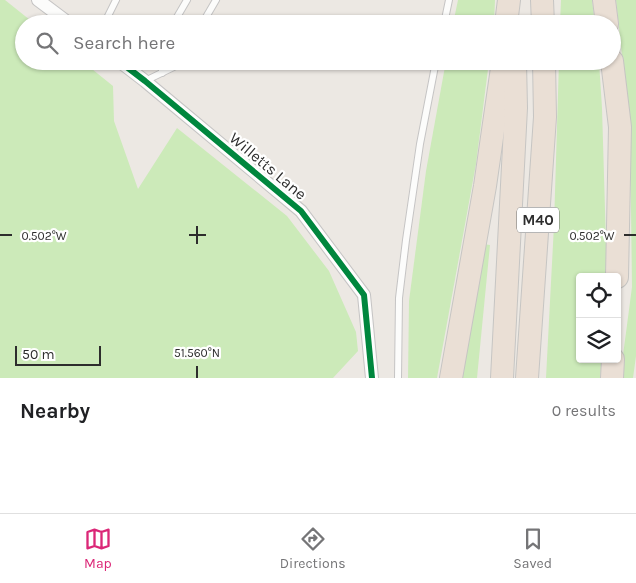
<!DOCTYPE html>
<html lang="en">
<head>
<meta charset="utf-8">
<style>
  :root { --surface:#fff; --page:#f2f2f2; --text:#202124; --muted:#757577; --line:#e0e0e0; --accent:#db2777 }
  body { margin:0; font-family:Karla,sans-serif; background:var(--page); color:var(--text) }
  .controls { position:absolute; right:15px; bottom:15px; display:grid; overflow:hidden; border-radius:5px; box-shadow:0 1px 4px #0004 }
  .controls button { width:45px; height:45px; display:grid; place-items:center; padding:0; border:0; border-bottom:1px solid var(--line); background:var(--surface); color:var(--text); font:25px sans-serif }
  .scale { position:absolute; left:15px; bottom:12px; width:86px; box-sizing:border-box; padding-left:5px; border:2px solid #2d2d2d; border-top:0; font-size:14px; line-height:18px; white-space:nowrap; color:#2d2d2d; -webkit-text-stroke:4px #fff; paint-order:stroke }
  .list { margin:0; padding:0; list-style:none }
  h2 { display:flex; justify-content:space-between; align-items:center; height:65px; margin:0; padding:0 20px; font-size:21px }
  h2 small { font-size:16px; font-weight:400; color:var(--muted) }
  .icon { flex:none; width:28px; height:28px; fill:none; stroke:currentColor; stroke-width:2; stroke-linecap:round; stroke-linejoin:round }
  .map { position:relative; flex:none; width:636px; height:378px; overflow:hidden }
  .search { position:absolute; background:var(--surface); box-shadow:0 1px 4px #0004; left:15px; right:15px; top:15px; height:55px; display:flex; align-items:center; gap:12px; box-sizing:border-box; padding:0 18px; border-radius:28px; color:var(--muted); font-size:19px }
  .sheet { height:135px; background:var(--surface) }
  nav { display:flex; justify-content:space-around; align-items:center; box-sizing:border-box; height:70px; border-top:1px solid var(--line); background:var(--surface); font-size:14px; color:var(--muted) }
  nav a { display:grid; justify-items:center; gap:2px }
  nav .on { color:var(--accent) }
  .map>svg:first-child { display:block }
</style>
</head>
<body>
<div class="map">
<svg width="636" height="378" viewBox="0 0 636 378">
  <rect width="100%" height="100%" fill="#ece8e3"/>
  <g fill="#cceab9">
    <polygon points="0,0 5,0 35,24 24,24 24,61 82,61 113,86 114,121 138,189 177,128 287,216 329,271 356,332 358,351 333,378 0,378"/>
    <polygon points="458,0 495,0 494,24 453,24"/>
    <polygon points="561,0 592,0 595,24 560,24"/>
    <polygon points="616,0 636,0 636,356 633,378 620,378 632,287 630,129"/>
    <polygon points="446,61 489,61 476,164 437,378 408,378 409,301 426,171"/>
    <polygon points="559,61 599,61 602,108 607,277 580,277 580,359 602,359 600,378 546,378 554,225"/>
    <polygon points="483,244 490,245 477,378 458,378"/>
  </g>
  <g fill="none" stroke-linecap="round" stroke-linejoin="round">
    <g stroke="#c5c4c4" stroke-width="8">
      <g id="service">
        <polyline points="135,21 142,24"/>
        <polyline points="104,24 116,0"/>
        <polyline points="173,24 187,0"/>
        <polyline points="202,24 216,0"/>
        <polyline points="444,24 449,0"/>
        <polyline points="162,73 162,61"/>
        <polyline points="145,81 186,61"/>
        <polyline points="398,378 399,298 406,240 420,144 436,61"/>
      </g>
    </g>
    <g stroke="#c5c4c4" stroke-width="14">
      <g id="minor">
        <polyline points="38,0 70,24"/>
        <polyline points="119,61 145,81 301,211 364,295 372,378"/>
      </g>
    </g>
    <g stroke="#c6c5c3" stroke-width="24">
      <g id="motorway">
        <polyline points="542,0 543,24"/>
        <polyline points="604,0 607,24"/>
        <polyline points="506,24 509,0"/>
        <polyline points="612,61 620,127 617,277"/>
        <polyline points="451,378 485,186 503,61"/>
        <polyline points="502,378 516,108 515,62"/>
        <polyline points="527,378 545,117 544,61"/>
        <polyline points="612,378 613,359"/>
      </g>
    </g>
    <use href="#service" stroke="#fcfcfb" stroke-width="6"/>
    <use href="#minor" stroke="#fcfcfb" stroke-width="12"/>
    <use href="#motorway" stroke="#eadfd5" stroke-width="22"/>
    <g stroke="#fff" stroke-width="9">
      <polyline id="cycleway" points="119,61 145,81 301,211 364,295 372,378"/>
    </g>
    <use href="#cycleway" stroke="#00873e" stroke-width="6"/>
  </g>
  <path fill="none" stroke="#2d2d2d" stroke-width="2" d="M197,226V244M0,235H12M189,235H206M624,235H636M197,366V378"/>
  <g text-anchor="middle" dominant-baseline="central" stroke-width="4.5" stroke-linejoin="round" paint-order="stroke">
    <rect fill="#fff" stroke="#6c6c6c" stroke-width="1" x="517" y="207.5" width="42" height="25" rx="4"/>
    <g font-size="15" font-weight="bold" fill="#2d2d2d">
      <text x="538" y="220">M40</text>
    </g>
    <g font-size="16" fill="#2d2d2d" stroke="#fff">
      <text transform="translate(268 166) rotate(40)">Willetts Lane</text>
    </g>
  </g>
  <g font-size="12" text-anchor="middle" fill="#2d2d2d" stroke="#fff" stroke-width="4.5" stroke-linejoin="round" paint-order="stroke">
    <text x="592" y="240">0.502°W</text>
    <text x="44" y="240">0.502°W</text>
    <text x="197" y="357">51.560°N</text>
  </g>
</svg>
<div class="controls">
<button><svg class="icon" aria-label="locate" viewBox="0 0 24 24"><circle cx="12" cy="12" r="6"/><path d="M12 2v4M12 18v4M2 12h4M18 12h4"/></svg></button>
<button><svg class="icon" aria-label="layers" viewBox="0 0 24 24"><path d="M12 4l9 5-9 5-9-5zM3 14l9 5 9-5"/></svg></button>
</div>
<div class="scale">50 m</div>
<div class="search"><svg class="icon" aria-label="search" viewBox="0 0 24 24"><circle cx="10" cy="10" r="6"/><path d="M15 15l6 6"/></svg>Search here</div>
</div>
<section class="sheet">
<h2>Nearby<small>0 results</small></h2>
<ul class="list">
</ul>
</section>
<nav>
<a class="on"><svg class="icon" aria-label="map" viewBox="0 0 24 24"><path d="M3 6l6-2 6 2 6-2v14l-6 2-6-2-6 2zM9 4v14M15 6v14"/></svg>Map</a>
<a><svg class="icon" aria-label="directions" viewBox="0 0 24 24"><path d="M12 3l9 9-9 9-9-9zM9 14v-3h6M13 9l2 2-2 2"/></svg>Directions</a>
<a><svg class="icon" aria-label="saved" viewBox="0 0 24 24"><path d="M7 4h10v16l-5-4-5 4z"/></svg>Saved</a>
</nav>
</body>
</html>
